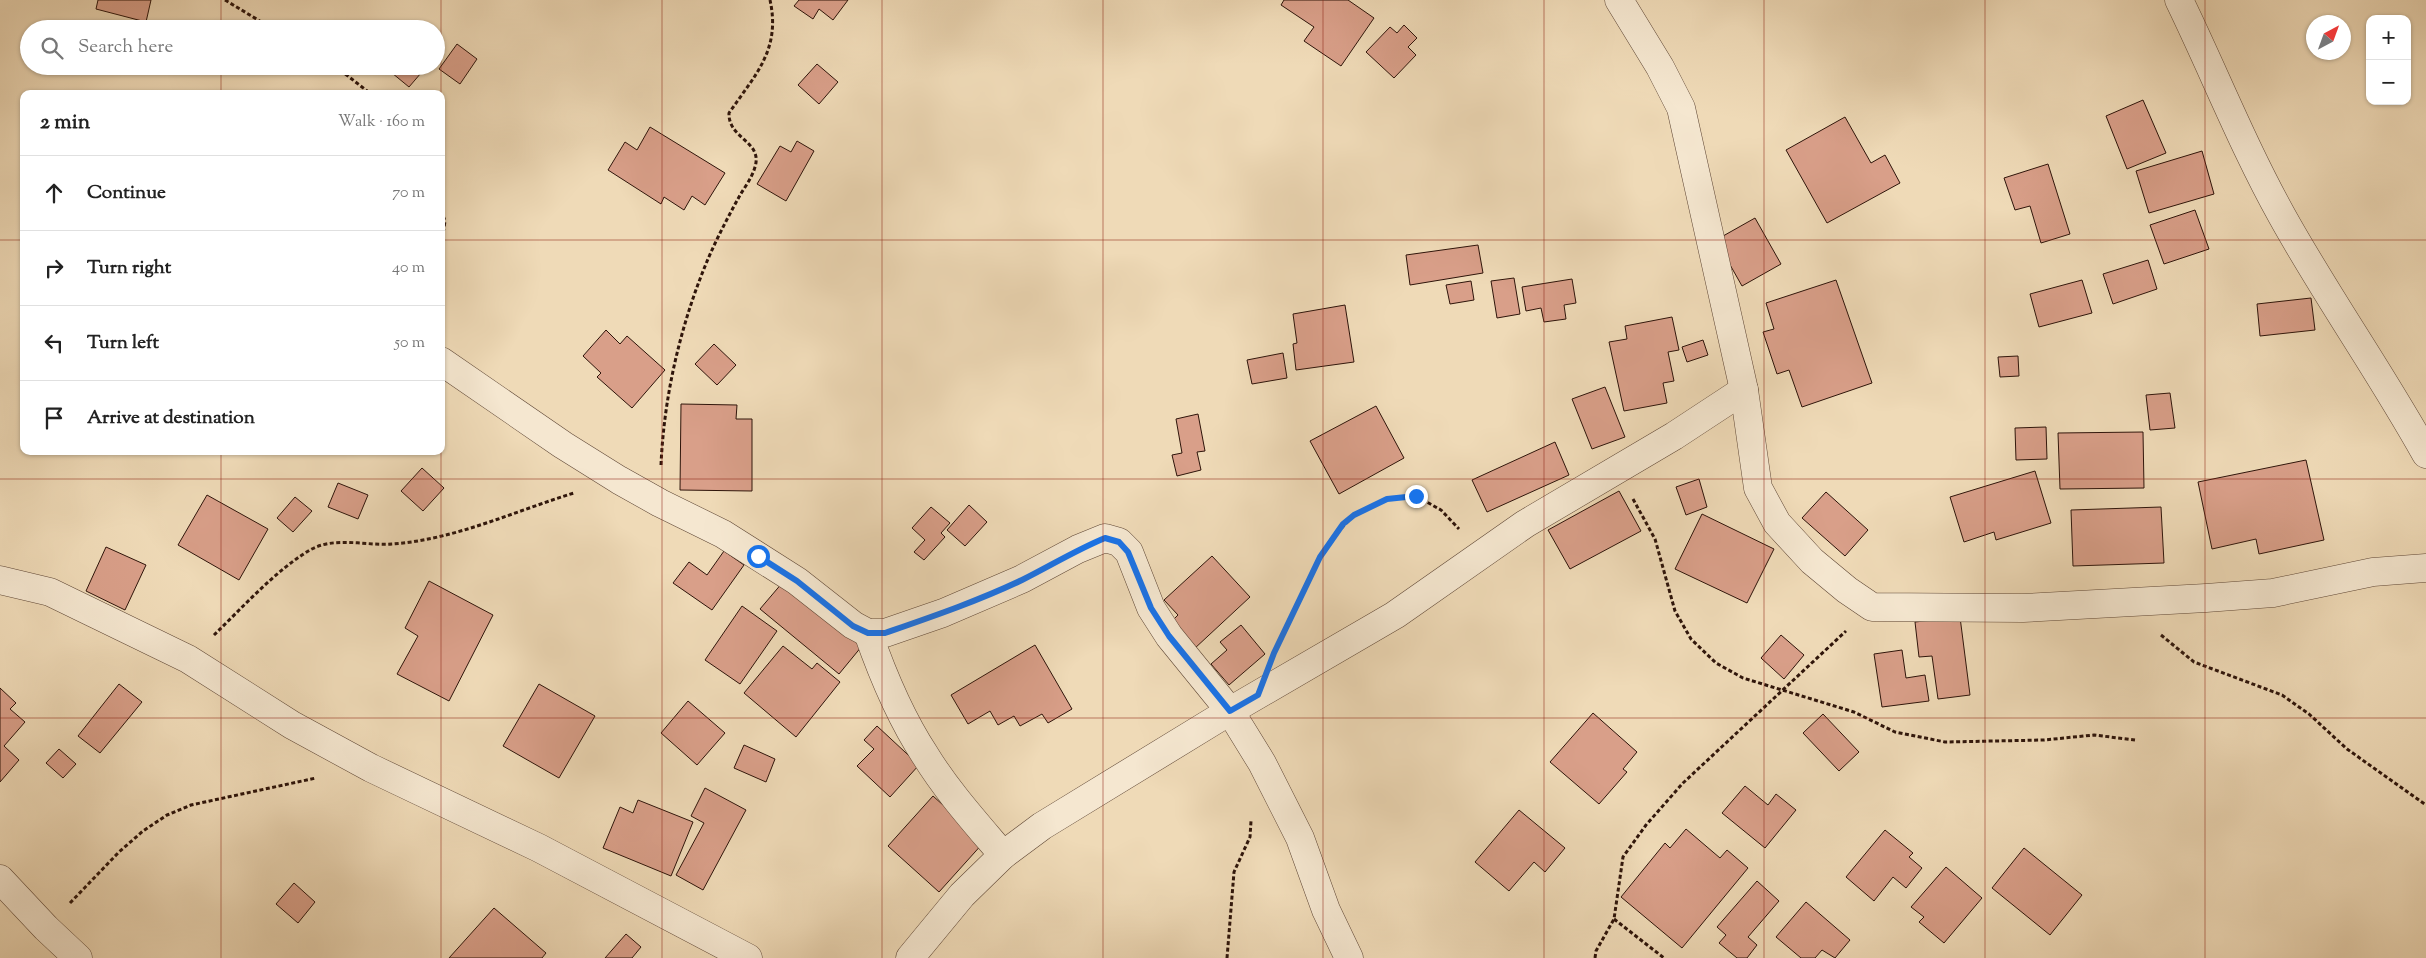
<!DOCTYPE html>
<html lang="en">
<head>
<meta charset="utf-8">
<style>
  :root { --surface:#fff; --page:#f6f6f6; --text:#222; --muted:#767676; --line:#e0e0e0 }
  body { margin:0; font-family:"Sorts Mill Goudy",serif; background:var(--page); color:var(--text) }
  .controls { position:absolute; right:15px; top:15px; display:grid; overflow:hidden; border-radius:10px; box-shadow:0 1px 4px #0004 }
  .controls button { width:45px; height:45px; display:grid; place-items:center; padding:0; border:0; border-bottom:1px solid var(--line); background:var(--surface); color:var(--text); font:25px sans-serif }
  .compass { position:absolute; left:2306px; top:15px; width:45px; height:45px; border-radius:50%; background:var(--surface); box-shadow:0 1px 4px #0004; rotate:41deg }
  .stop { position:absolute; width:15px; height:15px; margin:-11px; border:4px solid #1a73e8; border-radius:50%; background:#fff }
  .stop.end { background:#1a73e8; border-color:#fff; box-shadow:0 1px 5px #0008 }
  .list { margin:0; padding:0; list-style:none }
  h2 { display:flex; justify-content:space-between; align-items:center; height:65px; margin:0; padding:0 20px; font-size:21px }
  h2 small { font-size:16px; font-weight:400; color:var(--muted) }
  .list li { display:grid; grid-template-columns:32px 1fr auto; gap:15px; align-items:center; box-sizing:border-box; height:75px; padding:0 20px; border-top:1px solid var(--line) }
  .list b { display:block; font-size:19px; white-space:nowrap }
  .list em { font-size:16px; font-style:normal; color:var(--muted) }
  .icon { flex:none; width:28px; height:28px; fill:none; stroke:currentColor; stroke-width:2; stroke-linecap:round; stroke-linejoin:round }
  .map { position:relative; flex:none; width:2426px; height:958px; overflow:hidden }
  .search { position:absolute; background:var(--surface); box-shadow:0 1px 4px #0004; left:20px; top:20px; width:425px; height:55px; display:flex; align-items:center; gap:12px; box-sizing:border-box; padding:0 18px; border-radius:28px; color:var(--muted); font-size:19px }
  .panel { position:absolute; background:var(--surface); box-shadow:0 1px 4px #0004; left:20px; top:90px; width:425px; height:365px; border-radius:10px }
  .map>svg:first-child { display:block }
</style>
</head>
<body>
<div class="map">
<svg width="2426" height="958" viewBox="0 0 2426 958">
  <rect width="100%" height="100%" fill="#efdab7"/>
  <filter id="stains"><feTurbulence type="fractalNoise" baseFrequency=".004" numOctaves="4"/><feColorMatrix values="0 0 0 0 .2 0 0 0 0 .09 0 0 0 0 .02 0 0 0 .5 -.17"/></filter>
  <radialGradient id="worn" r=".72"><stop offset=".6" stop-color="#630" stop-opacity="0"/><stop offset="1" stop-color="#630" stop-opacity=".3"/></radialGradient>
  <g fill="#d99f89" stroke="#2e140a">
    <polygon points="98,0 151,0 146,22 96,9"/>
    <polygon points="799,0 848,0 833,20 819,9 813,19 794,6"/>
    <polygon points="1284,0 1348,0 1374,18 1341,66 1304,41 1314,27 1281,5"/>
    <polygon points="1404,25 1417,38 1408,47 1416,55 1394,78 1366,52 1390,27 1397,33"/>
    <polygon points="457,44 477,59 460,84 439,69"/>
    <polygon points="817,64 838,82 819,104 798,85"/>
    <polygon points="389,66 427,66 409,87 392,73 395,71"/>
    <polygon points="2143,100 2166,153 2127,169 2106,116"/>
    <polygon points="1845,117 1871,163 1885,155 1900,183 1827,223 1786,150"/>
    <polygon points="650,127 725,173 705,205 692,196 684,210 664,197 661,204 608,170 625,142 637,150"/>
    <polygon points="797,141 814,151 786,201 757,184 780,146 791,152"/>
    <polygon points="2202,151 2214,194 2149,213 2136,171"/>
    <polygon points="2048,164 2070,234 2041,243 2030,206 2015,210 2004,178"/>
    <polygon points="2195,210 2209,249 2164,264 2150,225"/>
    <polygon points="1755,218 1781,264 1742,286 1716,240"/>
    <polygon points="1478,245 1483,273 1410,285 1406,255"/>
    <polygon points="2148,260 2157,289 2113,304 2103,274"/>
    <polygon points="1514,278 1520,314 1497,318 1491,281"/>
    <polygon points="1572,279 1576,303 1564,305 1566,319 1544,322 1541,308 1526,311 1522,287"/>
    <polygon points="1836,280 1872,383 1802,407 1789,370 1777,374 1763,332 1774,329 1766,303"/>
    <polygon points="2082,280 2092,313 2039,327 2030,294"/>
    <polygon points="1471,281 1474,300 1450,304 1446,285"/>
    <polygon points="2311,298 2315,330 2260,336 2257,304"/>
    <polygon points="1345,305 1354,362 1296,370 1293,344 1297,343 1293,314"/>
    <polygon points="1672,317 1679,350 1668,352 1674,381 1663,383 1667,403 1624,411 1609,342 1627,339 1625,326"/>
    <polygon points="606,330 620,344 627,336 665,370 632,408 597,377 601,373 583,356"/>
    <polygon points="1703,340 1708,355 1687,362 1682,347"/>
    <polygon points="714,344 736,365 717,385 695,364"/>
    <polygon points="1283,353 1287,378 1252,384 1247,360"/>
    <polygon points="2018,356 2019,376 2000,377 1998,357"/>
    <polygon points="1605,387 1625,437 1592,449 1572,399"/>
    <polygon points="2170,393 2175,428 2150,430 2146,395"/>
    <polygon points="681,404 737,405 736,419 752,419 752,491 680,490"/>
    <polygon points="1376,406 1404,458 1339,494 1310,441"/>
    <polygon points="1198,414 1205,451 1197,452 1201,470 1177,476 1172,455 1182,453 1176,419"/>
    <polygon points="2046,427 2047,459 2016,460 2015,428"/>
    <polygon points="2143,432 2144,488 2060,489 2058,433"/>
    <polygon points="1555,442 1569,475 1487,512 1472,480"/>
    <polygon points="2306,460 2324,540 2259,554 2256,539 2212,549 2198,482"/>
    <polygon points="422,468 444,488 423,511 401,491"/>
    <polygon points="2035,471 2051,523 1996,540 1994,532 1964,542 1950,497"/>
    <polygon points="1699,479 1707,507 1686,515 1676,487"/>
    <polygon points="338,483 368,495 358,519 328,507"/>
    <polygon points="1619,491 1641,531 1570,569 1548,530"/>
    <polygon points="1826,492 1868,530 1845,556 1802,518"/>
    <polygon points="207,495 268,529 239,580 178,545"/>
    <polygon points="295,497 312,511 293,532 277,518"/>
    <polygon points="969,505 987,522 965,546 947,530"/>
    <polygon points="931,507 950,523 941,533 945,537 924,560 914,552 925,540 912,528"/>
    <polygon points="2161,507 2164,563 2073,566 2071,510"/>
    <polygon points="1702,514 1774,549 1747,603 1675,569"/>
    <polygon points="106,547 146,565 125,610 86,591"/>
    <polygon points="724,551 744,565 712,610 673,583 689,562 707,575"/>
    <polygon points="1212,556 1250,597 1194,649 1170,623 1178,615 1164,600"/>
    <polygon points="429,581 493,615 449,701 397,674 418,636 405,628"/>
    <polygon points="783,582 862,646 839,674 760,609"/>
    <polygon points="742,606 777,631 740,684 705,660"/>
    <polygon points="1960,617 1970,695 1938,699 1932,656 1919,657 1915,622"/>
    <polygon points="1241,625 1265,654 1229,685 1211,664 1227,650 1220,642"/>
    <polygon points="1781,635 1804,655 1784,679 1761,658"/>
    <polygon points="1035,645 1072,709 1048,723 1042,714 1020,726 1014,716 998,725 990,711 968,724 951,695"/>
    <polygon points="783,646 812,669 817,663 840,682 796,737 744,693"/>
    <polygon points="1902,650 1906,678 1925,675 1929,701 1882,707 1874,654"/>
    <polygon points="119,684 142,702 100,753 78,736"/>
    <polygon points="539,684 595,716 559,778 503,746"/>
    <polygon points="0,688 16,703 10,709 25,722 4,746 19,760 0,782"/>
    <polygon points="688,701 725,733 697,765 661,733"/>
    <polygon points="1593,713 1637,752 1623,769 1627,772 1599,804 1550,762"/>
    <polygon points="1823,714 1859,752 1839,771 1803,733"/>
    <polygon points="877,726 919,765 890,797 857,766 874,749 864,740"/>
    <polygon points="744,745 775,759 766,782 734,768"/>
    <polygon points="59,749 76,764 63,778 46,763"/>
    <polygon points="1745,786 1768,805 1776,794 1796,810 1765,848 1722,813"/>
    <polygon points="705,788 746,810 703,890 676,875 704,823 691,816"/>
    <polygon points="933,796 984,842 939,892 888,846"/>
    <polygon points="638,800 693,822 671,876 603,848 620,807 633,813"/>
    <polygon points="1519,810 1565,848 1545,872 1534,862 1509,891 1475,862"/>
    <polygon points="1686,829 1720,858 1727,850 1748,868 1682,948 1621,897 1665,843 1670,848"/>
    <polygon points="1885,830 1913,853 1909,857 1922,868 1906,888 1893,877 1874,901 1846,877"/>
    <polygon points="2024,848 2082,895 2050,935 1992,888"/>
    <polygon points="1946,867 1982,898 1944,943 1919,922 1924,917 1911,907"/>
    <polygon points="1757,881 1779,901 1748,937 1757,945 1747,958 1737,958 1719,943 1726,935 1717,927"/>
    <polygon points="294,883 315,902 298,923 276,904"/>
    <polygon points="1806,902 1850,940 1835,958 1822,950 1815,958 1801,958 1776,937"/>
    <polygon points="494,908 546,953 542,958 449,958"/>
    <polygon points="626,934 641,947 632,958 605,958"/>
  </g>
  <g fill="none" stroke-linecap="round" stroke-linejoin="round">
    <g stroke="#5e4635" stroke-width="29">
      <g id="minor">
        <polyline points="1619,0 1660,67 1681,108 1744,390 1758,488 1777,523 1812,561 1847,590 1872,607 2023,608 2206,598 2273,593 2373,572 2426,568"/>
        <path d="M2179,0C2214,72 2243,146 2282,216C2327,297 2381,373 2426,454"/>
        <polyline points="441,361 563,445 619,480 660,503 723,534 797,581 853,625 868,633 885,633 943,613 1022,579 1078,549 1105,538 1119,542 1129,552 1151,608 1169,636 1230,711 1262,763 1300,838 1326,910 1349,958"/>
        <polyline points="0,580 50,592 188,659 292,725 371,768 539,848 748,958"/>
        <path d="M868,633C883,676 900,717 925,755C947,791 976,823 1003,855"/>
        <polyline points="0,879 46,928 78,958"/>
        <polyline points="910,958 962,895 1003,855 1042,826 1230,711 1395,615 1525,524 1674,436 1744,390"/>
      </g>
    </g>
    <g stroke="#2e140a" stroke-width="3" stroke-dasharray="4 2.5" stroke-linecap="butt">
      <polyline points="225,0 273,29"/>
      <polyline points="335,66 371,94"/>
      <polyline points="441,210 445,221 441,247"/>
      <path d="M661,465C664,395 681,323 708,259C717,238 728,217 739,197C744,188 752,178 755,167C763,141 728,139 729,113C755,75 781,50 770,0"/>
      <polyline points="1633,499 1655,539 1675,611 1691,639 1716,663 1743,678 1854,712 1895,732 1945,742 2044,740 2094,735 2135,740"/>
      <path d="M214,635C243,607 276,570 310,550C334,536 366,546 392,544C454,540 515,511 574,493"/>
      <polyline points="2161,635 2194,662 2282,695 2309,714 2347,749 2426,805"/>
      <polyline points="1280,642 1320,557 1332,538 1354,515 1387,499 1416,496 1441,510 1459,529"/>
      <polyline points="70,903 119,852 143,831 167,815 191,805 316,778"/>
      <polyline points="1614,919 1664,958"/>
      <polyline points="1227,958 1234,872 1250,837 1251,821"/>
      <polyline points="1595,958 1596,951 1614,919 1623,857 1646,825 1683,783 1846,631"/>
    </g>
    <use href="#minor" stroke="#f5e7d0" stroke-width="28"/>
  </g>
  <g fill="none" stroke-linecap="round" stroke-linejoin="round">
    <path stroke="#1a73e8" stroke-width="6" d="M758,556L797,581L853,626L868,633H885C931,617 978,601 1022,580C1050,566 1076,550 1105,538L1119,542L1128,552L1151,608L1169,636L1230,711L1258,695L1274,653L1320,557L1343,524L1354,515L1387,499L1416,496"/>
  </g>
  <path fill="none" stroke="#8f2418" stroke-width="1" stroke-opacity="0.55" d="M221,0V29M441,0V94M662,0V958M882,0V958M1103,0V958M1323,0V958M1544,0V958M1764,0V958M1985,0V958M2205,0V958M221,66V94M0,240H24M441,240H2426M221,451V958M441,451V958M0,479H2426M0,718H2426"/>
  <rect width="100%" height="100%" filter="url(#stains)"/>
  <rect width="100%" height="100%" fill="url(#worn)"/>
</svg>
<div class="controls">
<button>+</button>
<button>−</button>
</div>
<svg class="compass" viewBox="-18 -18 36 36"><path d="M0-13l5 13h-10z" fill="#e53935"/><path d="M0 13l5-13h-10z" fill="#767676"/></svg>
<div class="stop" style="left:758px;top:556px"></div>
<div class="stop end" style="left:1416px;top:496px"></div>
<div class="search"><svg class="icon" aria-label="search" viewBox="0 0 24 24"><circle cx="10" cy="10" r="6"/><path d="M15 15l6 6"/></svg>Search here</div>
<section class="panel">
<h2>2 min<small>Walk · 160 m</small></h2>
<ul class="list">
<li><svg class="icon" aria-label="ahead" viewBox="0 0 24 24"><path d="M12 20V5M6 11l6-6 6 6"/></svg><div><b>Continue</b></div><em>70 m</em></li>
<li><svg class="icon" aria-label="right" viewBox="0 0 24 24"><path d="M7 20v-9h11M14 6l5 5-5 5"/></svg><div><b>Turn right</b></div><em>40 m</em></li>
<li><svg class="icon" aria-label="left" viewBox="0 0 24 24"><path d="M17 20v-9H6M10 6l-5 5 5 5"/></svg><div><b>Turn left</b></div><em>50 m</em></li>
<li><svg class="icon" aria-label="arrive" viewBox="0 0 24 24"><path d="M6 21V4h12l-3 4 3 4H6"/></svg><div><b>Arrive at destination</b></div></li>
</ul>
</section>
</div>
</body>
</html>
